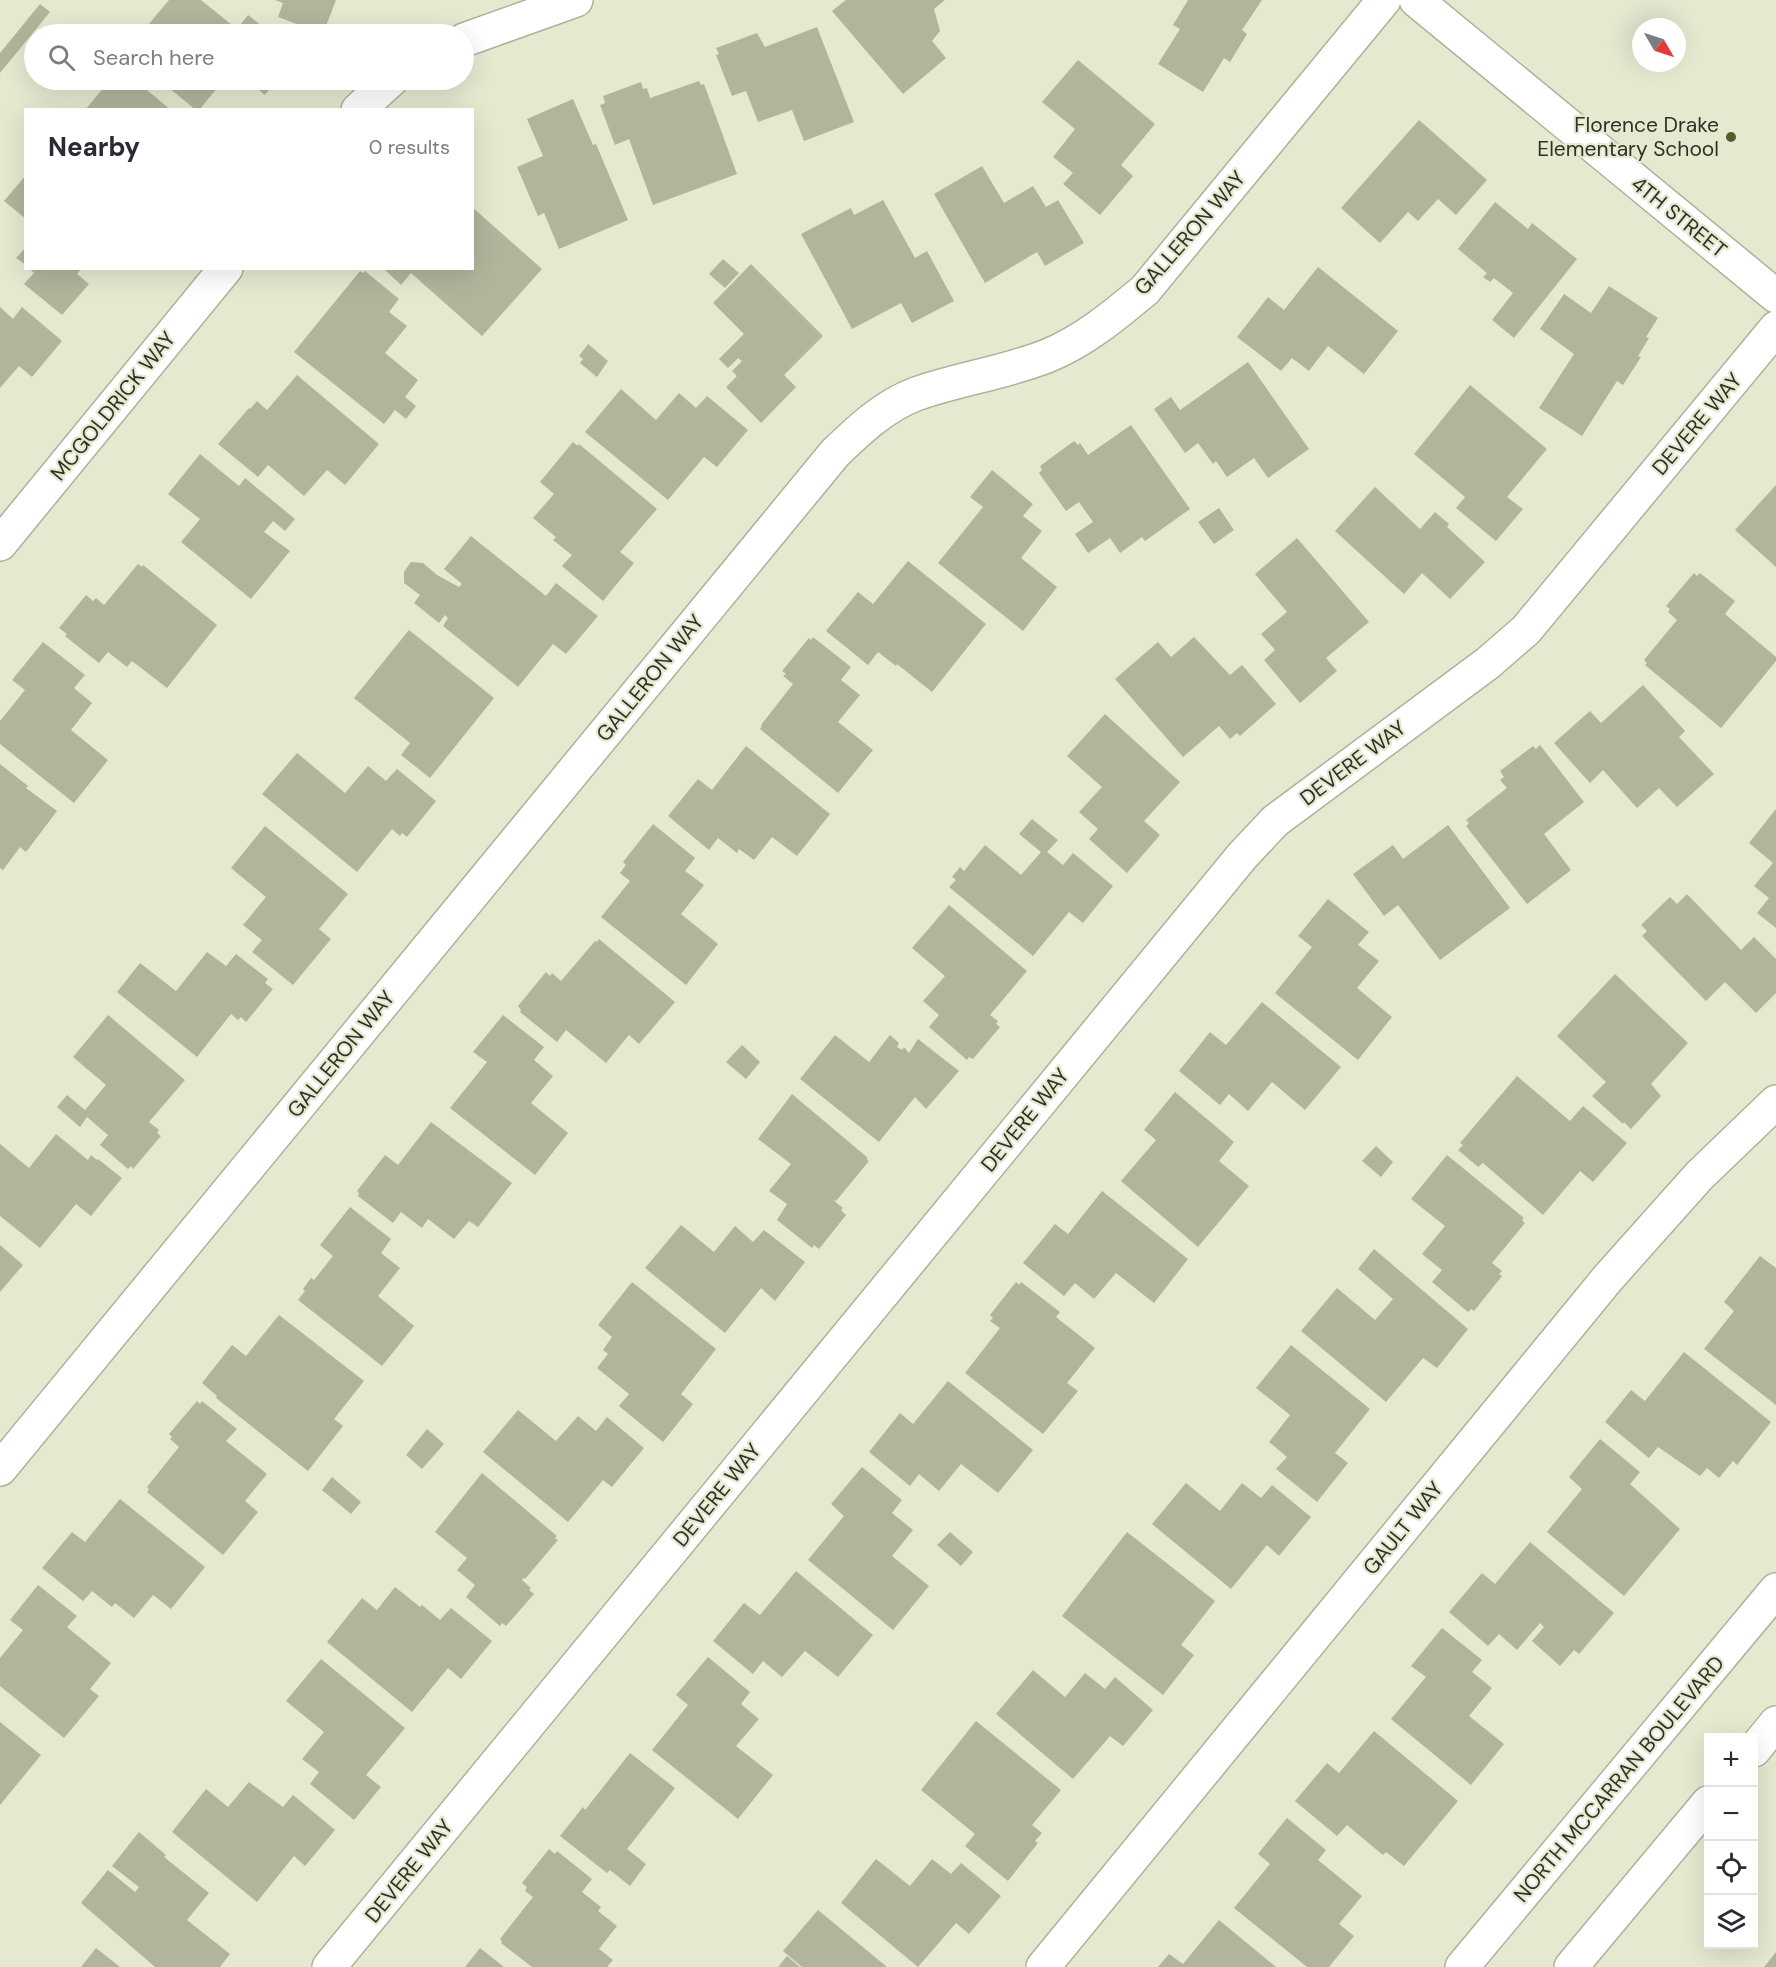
<!DOCTYPE html>
<html lang="en">
<head>
<meta charset="utf-8">
<style>
  :root { --surface:#fff; --page:#f2f2f3; --text:#2b2b33; --muted:#7c7c81; --line:#e1e1e2 }
  body { margin:0; font-family:"DM Sans",sans-serif; background:var(--page); color:var(--text) }
  .controls { position:absolute; right:18px; bottom:18px; display:grid; overflow:hidden; border-radius:0px; box-shadow:0 6px 24px #0002 }
  .controls button { width:54px; height:54px; display:grid; place-items:center; padding:0; border:0; border-bottom:2px solid var(--line); background:var(--surface); color:var(--text); font:30px sans-serif }
  .compass { position:absolute; left:1632px; top:18px; width:54px; height:54px; border-radius:50%; background:var(--surface); box-shadow:0 6px 24px #0002; rotate:129deg }
  .list { margin:0; padding:0; list-style:none }
  h2 { display:flex; justify-content:space-between; align-items:center; height:78px; margin:0; padding:0 24px; font-size:26px }
  h2 small { font-size:20px; font-weight:400; color:var(--muted) }
  .icon { flex:none; width:33px; height:33px; fill:none; stroke:currentColor; stroke-width:2; stroke-linecap:round; stroke-linejoin:round }
  .map { position:relative; flex:none; width:1776px; height:1967px; overflow:hidden }
  .search { position:absolute; background:var(--surface); box-shadow:0 6px 24px #0002; left:24px; top:24px; width:450px; height:66px; display:flex; align-items:center; gap:15px; box-sizing:border-box; padding:0 21px; border-radius:33px; color:var(--muted); font-size:22px }
  .panel { position:absolute; background:var(--surface); box-shadow:0 6px 24px #0002; left:24px; top:108px; width:450px; height:162px; border-radius:0px }
  .map>svg:first-child { display:block }
</style>
</head>
<body>
<div class="map">
<svg width="1776" height="1967" viewBox="0 0 1776 1967">
  <rect width="100%" height="100%" fill="#e5e9d0"/>
  <g fill="#b1b59c">
    <polygon points="169,0 201,0 237,29 248,15 272,34 147,34 143,31"/>
    <polygon points="275,0 336,0 323,34 278,17 283,3"/>
    <polygon points="846,0 945,0 934,9 940,31 932,41 946,58 903,94 832,11"/>
    <polygon points="1188,0 1262,0 1242,30 1247,34 1230,62 1224,58 1203,92 1158,64 1180,29 1173,25"/>
    <polygon points="40,4 50,12 0,73 0,53"/>
    <polygon points="817,27 854,122 804,141 792,110 758,122 746,91 732,96 716,55 719,54 716,48 757,33 765,47"/>
    <polygon points="1078,60 1155,124 1121,165 1133,176 1100,215 1063,184 1073,173 1053,157 1075,129 1042,102"/>
    <polygon points="110,80 135,80 171,110 85,110"/>
    <polygon points="159,80 224,80 199,110 196,110"/>
    <polygon points="247,80 277,80 265,95"/>
    <polygon points="699,81 701,85 704,84 737,174 653,205 629,139 615,145 600,105 605,103 603,96 641,82 643,89 647,88 650,98"/>
    <polygon points="573,99 593,145 596,144 628,220 559,249 544,213 538,216 517,167 543,156 527,119"/>
    <polygon points="1419,120 1487,180 1456,215 1438,199 1418,221 1408,212 1380,243 1341,208"/>
    <polygon points="982,166 1004,203 1033,186 1046,207 1058,200 1084,243 1045,266 1037,252 985,283 934,194"/>
    <polygon points="26,175 26,219 4,201"/>
    <polygon points="883,200 915,258 927,251 954,301 912,323 901,303 852,329 801,234 851,208 854,215"/>
    <polygon points="1495,202 1528,229 1532,223 1577,259 1514,338 1492,320 1513,293 1494,278 1490,282 1483,277 1487,273 1458,249"/>
    <polygon points="472,207 542,269 482,336 411,273 401,285 383,268 472,268"/>
    <polygon points="26,247 26,265 16,258"/>
    <polygon points="723,259 739,273 725,288 709,274"/>
    <polygon points="751,264 823,336 784,375 796,387 761,423 726,387 737,376 732,371 742,361 738,358 728,368 719,359 744,334 713,303"/>
    <polygon points="1318,267 1398,331 1364,374 1328,346 1309,371 1292,358 1281,371 1237,337 1268,297 1284,310"/>
    <polygon points="29,268 82,268 77,274 89,284 62,315 24,284 34,273"/>
    <polygon points="360,271 363,273 365,271 399,299 389,312 407,326 385,353 418,380 405,397 416,406 406,419 395,410 384,424 294,352"/>
    <polygon points="1609,286 1658,318 1646,337 1649,338 1638,356 1641,357 1623,385 1617,381 1582,436 1539,408 1574,354 1540,329 1564,294 1591,313"/>
    <polygon points="0,307 13,319 22,307 62,341 32,377 19,366 0,388"/>
    <polygon points="588,344 608,361 597,377 580,363 583,359 579,356"/>
    <polygon points="1248,362 1309,449 1268,478 1254,458 1227,477 1216,461 1213,464 1198,443 1185,453 1154,409 1171,397 1180,410"/>
    <polygon points="297,375 379,444 345,485 327,470 304,496 268,465 258,477 218,444 249,408 250,409 257,401 267,410"/>
    <polygon points="1470,385 1547,449 1507,497 1523,509 1496,541 1456,508 1465,497 1414,454"/>
    <polygon points="621,389 656,420 679,393 696,408 707,396 748,430 717,467 704,457 668,500 585,432"/>
    <polygon points="1131,425 1190,509 1145,541 1142,537 1120,553 1110,538 1088,553 1075,534 1093,522 1079,502 1066,511 1039,473 1042,470 1040,466 1074,441 1078,445 1080,443 1088,455"/>
    <polygon points="573,442 578,446 579,444 657,509 620,552 634,563 603,601 562,566 572,555 553,540 556,537 533,518 554,494 540,482"/>
    <polygon points="200,454 239,486 245,478 295,519 285,531 273,521 264,532 290,551 251,599 181,542 200,519 168,494"/>
    <polygon points="992,470 1033,504 1023,516 1042,531 1021,558 1057,587 1023,631 938,563 983,507 970,497"/>
    <polygon points="1776,485 1776,567 1735,530"/>
    <polygon points="1375,487 1420,529 1435,512 1449,524 1447,527 1485,562 1450,599 1422,573 1404,594 1335,531"/>
    <polygon points="1219,508 1234,530 1214,544 1198,522"/>
    <polygon points="471,536 546,596 556,583 598,616 566,654 553,644 518,687 443,626 448,618 445,615 439,623 414,603 420,595 404,583 404,572 411,562 423,563 437,575 459,587 462,584 444,569"/>
    <polygon points="1297,538 1369,622 1326,658 1337,671 1300,703 1264,660 1275,650 1261,634 1287,612 1255,574"/>
    <polygon points="908,561 986,624 932,692 897,664 896,666 878,652 868,665 826,631 858,592 873,604"/>
    <polygon points="138,564 142,567 143,565 217,625 167,688 132,661 127,667 108,652 99,663 65,636 67,634 59,628 86,595 93,601 96,598 104,605"/>
    <polygon points="1694,573 1697,576 1700,573 1735,601 1725,614 1776,657 1776,661 1721,728 1645,665 1647,663 1644,660 1677,620 1668,612 1670,609 1666,606"/>
    <polygon points="409,630 494,698 430,778 401,755 410,743 354,698"/>
    <polygon points="813,637 851,667 841,680 860,695 838,722 873,750 838,793 760,729 762,726 761,725 793,684 783,676 786,674 782,671 809,638 811,640"/>
    <polygon points="1194,637 1230,675 1242,665 1276,704 1240,736 1237,733 1230,739 1219,726 1183,757 1115,679 1158,642 1171,657"/>
    <polygon points="43,642 85,675 74,688 92,703 71,730 108,760 74,803 0,744 0,721 25,690 12,680"/>
    <polygon points="1643,685 1685,731 1679,737 1714,774 1677,807 1659,788 1637,808 1603,770 1590,783 1554,743 1590,711 1601,723"/>
    <polygon points="1105,714 1180,782 1144,821 1160,835 1127,873 1089,839 1098,829 1079,812 1102,787 1067,756"/>
    <polygon points="1540,745 1584,802 1544,834 1571,870 1527,904 1466,826 1469,823 1466,820 1507,788 1500,780 1504,777 1500,771 1533,746 1536,749"/>
    <polygon points="746,746 830,814 797,856 772,837 754,860 739,849 737,853 718,838 709,850 668,816 698,779 712,790"/>
    <polygon points="297,753 345,793 368,766 386,781 397,769 436,801 407,837 402,833 400,836 392,829 357,872 262,794"/>
    <polygon points="0,764 28,786 26,788 57,811 26,852 20,847 3,870 0,868"/>
    <polygon points="1776,809 1776,928 1757,913 1769,898 1754,886 1773,863 1749,843"/>
    <polygon points="1032,819 1058,840 1047,852 1063,865 1073,853 1113,886 1083,923 1069,912 1033,956 949,887 956,880 952,877 960,867 964,871 985,845 1021,875 1041,852 1019,834"/>
    <polygon points="653,824 695,858 685,871 704,885 681,914 718,944 686,985 601,917 630,881 620,873 626,865 623,862"/>
    <polygon points="1448,825 1510,908 1440,960 1398,905 1384,916 1353,874 1393,845 1403,859"/>
    <polygon points="265,826 348,894 319,929 331,939 293,985 252,952 262,940 243,925 266,897 231,868"/>
    <polygon points="1687,894 1741,950 1754,937 1776,959 1776,993 1756,1013 1725,982 1706,1001 1642,936 1647,931 1641,925 1670,897 1677,904"/>
    <polygon points="1328,899 1369,932 1358,945 1379,961 1357,988 1392,1017 1358,1060 1275,993 1312,947 1298,936"/>
    <polygon points="949,905 1027,971 990,1015 998,1021 996,1024 1000,1027 973,1059 969,1057 967,1060 929,1027 939,1015 923,1001 945,976 912,948"/>
    <polygon points="599,939 675,1002 639,1044 629,1035 606,1063 566,1030 557,1042 520,1012 521,1010 518,1006 546,972 550,976 552,973 561,981 595,941 597,942"/>
    <polygon points="207,952 226,966 236,954 268,979 265,983 273,989 246,1022 241,1017 238,1020 231,1014 197,1057 117,992 140,963 176,991"/>
    <polygon points="1615,974 1688,1043 1651,1084 1661,1096 1631,1129 1624,1122 1623,1124 1592,1096 1606,1082 1557,1036"/>
    <polygon points="1262,1002 1341,1067 1305,1110 1272,1082 1248,1111 1229,1094 1220,1105 1179,1071 1210,1032 1226,1045"/>
    <polygon points="108,1015 185,1080 149,1122 159,1130 157,1133 161,1136 133,1169 131,1166 128,1169 100,1145 108,1135 87,1117 80,1127 57,1107 67,1095 85,1110 106,1085 73,1057"/>
    <polygon points="503,1015 544,1047 534,1060 553,1076 531,1103 568,1133 535,1175 450,1108 487,1062 473,1052"/>
    <polygon points="835,1035 869,1062 890,1035 899,1043 897,1047 902,1050 904,1047 909,1053 918,1039 959,1071 926,1109 915,1097 879,1142 800,1079"/>
    <polygon points="742,1045 760,1062 746,1079 726,1062"/>
    <polygon points="1517,1076 1570,1121 1583,1106 1627,1143 1593,1182 1580,1171 1543,1215 1483,1163 1478,1167 1458,1150 1463,1145 1460,1143"/>
    <polygon points="1175,1092 1234,1142 1219,1161 1249,1186 1198,1247 1121,1181 1156,1140 1144,1130"/>
    <polygon points="792,1094 868,1158 866,1159 869,1161 836,1201 833,1200 843,1208 841,1210 846,1215 819,1249 814,1245 812,1248 777,1220 787,1204 769,1191 791,1164 758,1139"/>
    <polygon points="431,1122 512,1183 478,1227 469,1221 454,1239 428,1219 422,1228 401,1212 393,1223 358,1196 359,1193 357,1191 385,1155 398,1165"/>
    <polygon points="56,1134 88,1160 91,1155 97,1160 98,1159 122,1178 91,1216 76,1204 40,1248 0,1216 0,1144 29,1168"/>
    <polygon points="1376,1146 1393,1162 1381,1177 1362,1161"/>
    <polygon points="1447,1155 1524,1218 1522,1220 1525,1223 1492,1263 1502,1271 1499,1274 1502,1276 1474,1311 1471,1309 1468,1312 1432,1282 1442,1270 1422,1254 1445,1226 1411,1199"/>
    <polygon points="1102,1191 1188,1259 1154,1303 1116,1273 1094,1299 1075,1283 1064,1296 1023,1263 1055,1224 1068,1234"/>
    <polygon points="350,1207 391,1239 381,1253 400,1268 378,1296 414,1326 382,1366 298,1300 305,1291 303,1289 311,1278 314,1280 333,1256 320,1245"/>
    <polygon points="681,1225 714,1252 735,1226 753,1242 764,1230 805,1262 775,1301 761,1288 725,1333 645,1268"/>
    <polygon points="0,1245 23,1265 0,1292"/>
    <polygon points="1374,1249 1468,1329 1437,1368 1423,1358 1386,1402 1301,1331 1337,1288 1375,1320 1393,1299 1358,1269"/>
    <polygon points="1760,1256 1776,1268 1776,1405 1704,1349 1734,1311 1724,1302"/>
    <polygon points="632,1282 716,1349 681,1394 693,1404 663,1442 619,1406 629,1394 597,1368 608,1354 603,1350 612,1337 598,1325"/>
    <polygon points="1016,1282 1019,1285 1021,1282 1060,1312 1056,1317 1095,1348 1067,1383 1078,1391 1043,1434 965,1373 1000,1328 990,1321 993,1318 990,1315"/>
    <polygon points="279,1315 364,1381 334,1419 343,1426 308,1471 216,1398 217,1396 202,1383 232,1345 246,1356"/>
    <polygon points="1291,1345 1370,1409 1335,1453 1348,1463 1317,1502 1276,1469 1287,1457 1269,1442 1290,1415 1256,1388"/>
    <polygon points="1684,1352 1771,1422 1737,1465 1733,1461 1719,1478 1707,1468 1700,1476 1658,1447 1649,1458 1605,1422 1631,1390 1645,1401"/>
    <polygon points="948,1381 1033,1450 998,1493 961,1464 939,1491 919,1474 910,1486 869,1452 900,1413 913,1424"/>
    <polygon points="197,1401 200,1404 202,1401 237,1429 226,1441 267,1474 245,1501 258,1512 223,1555 147,1492 149,1489 147,1487 179,1447 170,1439 172,1437 169,1434"/>
    <polygon points="518,1410 556,1441 578,1416 596,1431 607,1417 644,1448 612,1487 603,1480 568,1522 483,1452"/>
    <polygon points="427,1429 444,1444 422,1469 406,1455"/>
    <polygon points="1600,1439 1640,1472 1630,1484 1680,1529 1624,1596 1547,1532 1582,1489 1569,1477"/>
    <polygon points="862,1467 902,1500 892,1513 913,1530 892,1556 929,1586 893,1630 808,1560 844,1516 831,1504"/>
    <polygon points="482,1473 557,1536 555,1538 558,1540 525,1579 523,1578 522,1580 531,1588 529,1590 534,1594 506,1626 502,1623 500,1626 466,1597 475,1585 457,1570 467,1558 435,1532"/>
    <polygon points="332,1477 361,1502 351,1514 322,1490"/>
    <polygon points="1186,1483 1220,1511 1242,1483 1261,1498 1272,1485 1311,1517 1279,1556 1267,1545 1231,1589 1152,1524"/>
    <polygon points="120,1499 205,1567 171,1609 153,1595 134,1618 115,1603 112,1607 92,1591 83,1601 42,1568 72,1532 85,1542"/>
    <polygon points="950,1532 973,1552 961,1566 937,1545"/>
    <polygon points="1127,1532 1215,1601 1181,1645 1194,1655 1163,1695 1062,1616"/>
    <polygon points="1530,1542 1614,1613 1579,1654 1574,1650 1560,1666 1532,1641 1544,1627 1540,1623 1517,1650 1499,1634 1488,1646 1449,1612 1482,1573 1495,1584"/>
    <polygon points="796,1571 873,1635 838,1677 805,1651 782,1677 763,1661 753,1674 713,1641 744,1603 760,1615"/>
    <polygon points="38,1585 77,1616 67,1627 111,1663 90,1689 99,1696 64,1738 0,1686 0,1658 23,1630 10,1620"/>
    <polygon points="395,1587 420,1607 422,1605 440,1620 451,1608 492,1641 461,1679 448,1668 412,1712 327,1642 362,1598 377,1610"/>
    <polygon points="1442,1628 1482,1660 1472,1672 1492,1688 1469,1716 1504,1744 1471,1785 1391,1719 1426,1677 1411,1666"/>
    <polygon points="708,1657 750,1692 741,1704 759,1719 736,1746 773,1775 738,1819 652,1750 688,1705 676,1695"/>
    <polygon points="321,1659 405,1728 366,1775 381,1787 354,1820 310,1784 319,1772 302,1759 324,1732 286,1701"/>
    <polygon points="1033,1670 1065,1697 1085,1673 1105,1689 1115,1677 1153,1710 1123,1746 1110,1736 1073,1779 996,1714"/>
    <polygon points="976,1721 1061,1790 1032,1825 1042,1833 1035,1841 1038,1843 1008,1881 965,1846 975,1834 921,1790"/>
    <polygon points="0,1722 41,1755 0,1805"/>
    <polygon points="1374,1731 1458,1801 1404,1866 1386,1852 1383,1855 1347,1825 1337,1836 1295,1801 1327,1763 1339,1773"/>
    <polygon points="630,1753 675,1788 627,1849 646,1864 630,1886 610,1870 607,1873 560,1836 583,1807 585,1810"/>
    <polygon points="249,1782 283,1807 293,1795 335,1830 305,1866 294,1856 257,1902 172,1832 206,1789 228,1807"/>
    <polygon points="1287,1818 1326,1850 1318,1860 1362,1896 1339,1924 1354,1936 1329,1967 1307,1967 1234,1908 1270,1864 1258,1854"/>
    <polygon points="139,1832 166,1855 164,1857 209,1893 187,1920 230,1954 220,1967 155,1967 81,1903 108,1870 135,1892 139,1887 112,1866"/>
    <polygon points="549,1849 555,1854 557,1851 592,1879 582,1892 601,1907 598,1911 617,1926 599,1949 613,1960 607,1967 532,1967 501,1943 502,1942 500,1939 533,1897 525,1891 527,1887 522,1883"/>
    <polygon points="876,1859 910,1886 932,1859 951,1874 961,1863 1001,1896 969,1934 956,1923 918,1967 841,1903"/>
    <polygon points="818,1910 887,1967 802,1967 783,1951"/>
    <polygon points="1219,1920 1276,1967 1158,1967 1169,1954 1183,1964"/>
    <polygon points="96,1948 120,1967 81,1967"/>
    <polygon points="480,1948 504,1967 465,1967"/>
    <polygon points="1776,1952 1776,1967 1764,1967"/>
    <polygon points="787,1956 800,1967 778,1967"/>
  </g>
  <g fill="none" stroke-linecap="round" stroke-linejoin="round">
    <g stroke="#aeb29a" stroke-width="36">
      <g id="street">
        <polyline points="464,40 576,0"/>
        <polyline points="358,110 391,80"/>
        <polyline points="0,544 226,268"/>
        <path d="M0,1469L835,453C859,430 884,406 916,394C958,379 1004,373 1047,356C1084,341 1115,315 1145,290L1384,0"/>
        <polyline points="329,1967 1243,855 1275,821 1488,663 1526,630 1776,328"/>
        <polyline points="1043,1967 1608,1278 1699,1176 1776,1102"/>
      </g>
    </g>
    <g stroke="#aeb29a" stroke-width="36">
      <polyline id="secondary" points="1416,0 1776,296"/>
    </g>
    <g stroke="#aeb29a" stroke-width="36">
      <g id="primary">
        <polyline points="1754,1750 1776,1723"/>
        <polyline points="1462,1967 1776,1590"/>
        <polyline points="1571,1967 1708,1803"/>
      </g>
    </g>
    <use href="#street" stroke="#fff" stroke-width="33"/>
    <use href="#secondary" stroke="#fff" stroke-width="33"/>
    <use href="#primary" stroke="#fff" stroke-width="33"/>
  </g>
  <circle fill="#565c2a" stroke="#e5e9d0" stroke-width="2" cx="1731" cy="137" r="6"/>
  <g text-anchor="middle" dominant-baseline="central" stroke-width="4.5" stroke-linejoin="round" paint-order="stroke">
    <g font-size="21" fill="#2f3127" stroke="#e5e9d0" text-anchor="end">
      <text x="1719" y="125">Florence Drake<tspan x="1719" dy="24">Elementary School</tspan></text>
    </g>
    <g font-size="21" fill="#2f3127" stroke="#e5e9d0">
      <text transform="translate(1679 217) rotate(39)">4TH STREET</text>
      <text transform="translate(1190 233) rotate(-49)">GALLERON WAY</text>
      <text transform="translate(113 406) rotate(-51)">MCGOLDRICK WAY</text>
      <text transform="translate(1697 424) rotate(-50)">DEVERE WAY</text>
      <text transform="translate(650 678) rotate(-51)">GALLERON WAY</text>
      <text transform="translate(1353 763) rotate(-37)">DEVERE WAY</text>
      <text transform="translate(341 1054) rotate(-51)">GALLERON WAY</text>
      <text transform="translate(1025 1120) rotate(-51)">DEVERE WAY</text>
      <text transform="translate(717 1495) rotate(-51)">DEVERE WAY</text>
      <text transform="translate(1403 1528) rotate(-51)">GAULT WAY</text>
      <text transform="translate(1619 1779) rotate(-50)">NORTH MCCARRAN BOULEVARD</text>
      <text transform="translate(409 1871) rotate(-51)">DEVERE WAY</text>
    </g>
  </g>
</svg>
<div class="controls">
<button>+</button>
<button>−</button>
<button><svg class="icon" aria-label="locate" viewBox="0 0 24 24"><circle cx="12" cy="12" r="6"/><path d="M12 2v4M12 18v4M2 12h4M18 12h4"/></svg></button>
<button><svg class="icon" aria-label="layers" viewBox="0 0 24 24"><path d="M12 4l9 5-9 5-9-5zM3 14l9 5 9-5"/></svg></button>
</div>
<svg class="compass" viewBox="-18 -18 36 36"><path d="M0-13l5 13h-10z" fill="#e53935"/><path d="M0 13l5-13h-10z" fill="#7c7c81"/></svg>
<div class="search"><svg class="icon" aria-label="search" viewBox="0 0 24 24"><circle cx="10" cy="10" r="6"/><path d="M15 15l6 6"/></svg>Search here</div>
<section class="panel">
<h2>Nearby<small>0 results</small></h2>
<ul class="list">
</ul>
</section>
</div>
</body>
</html>
